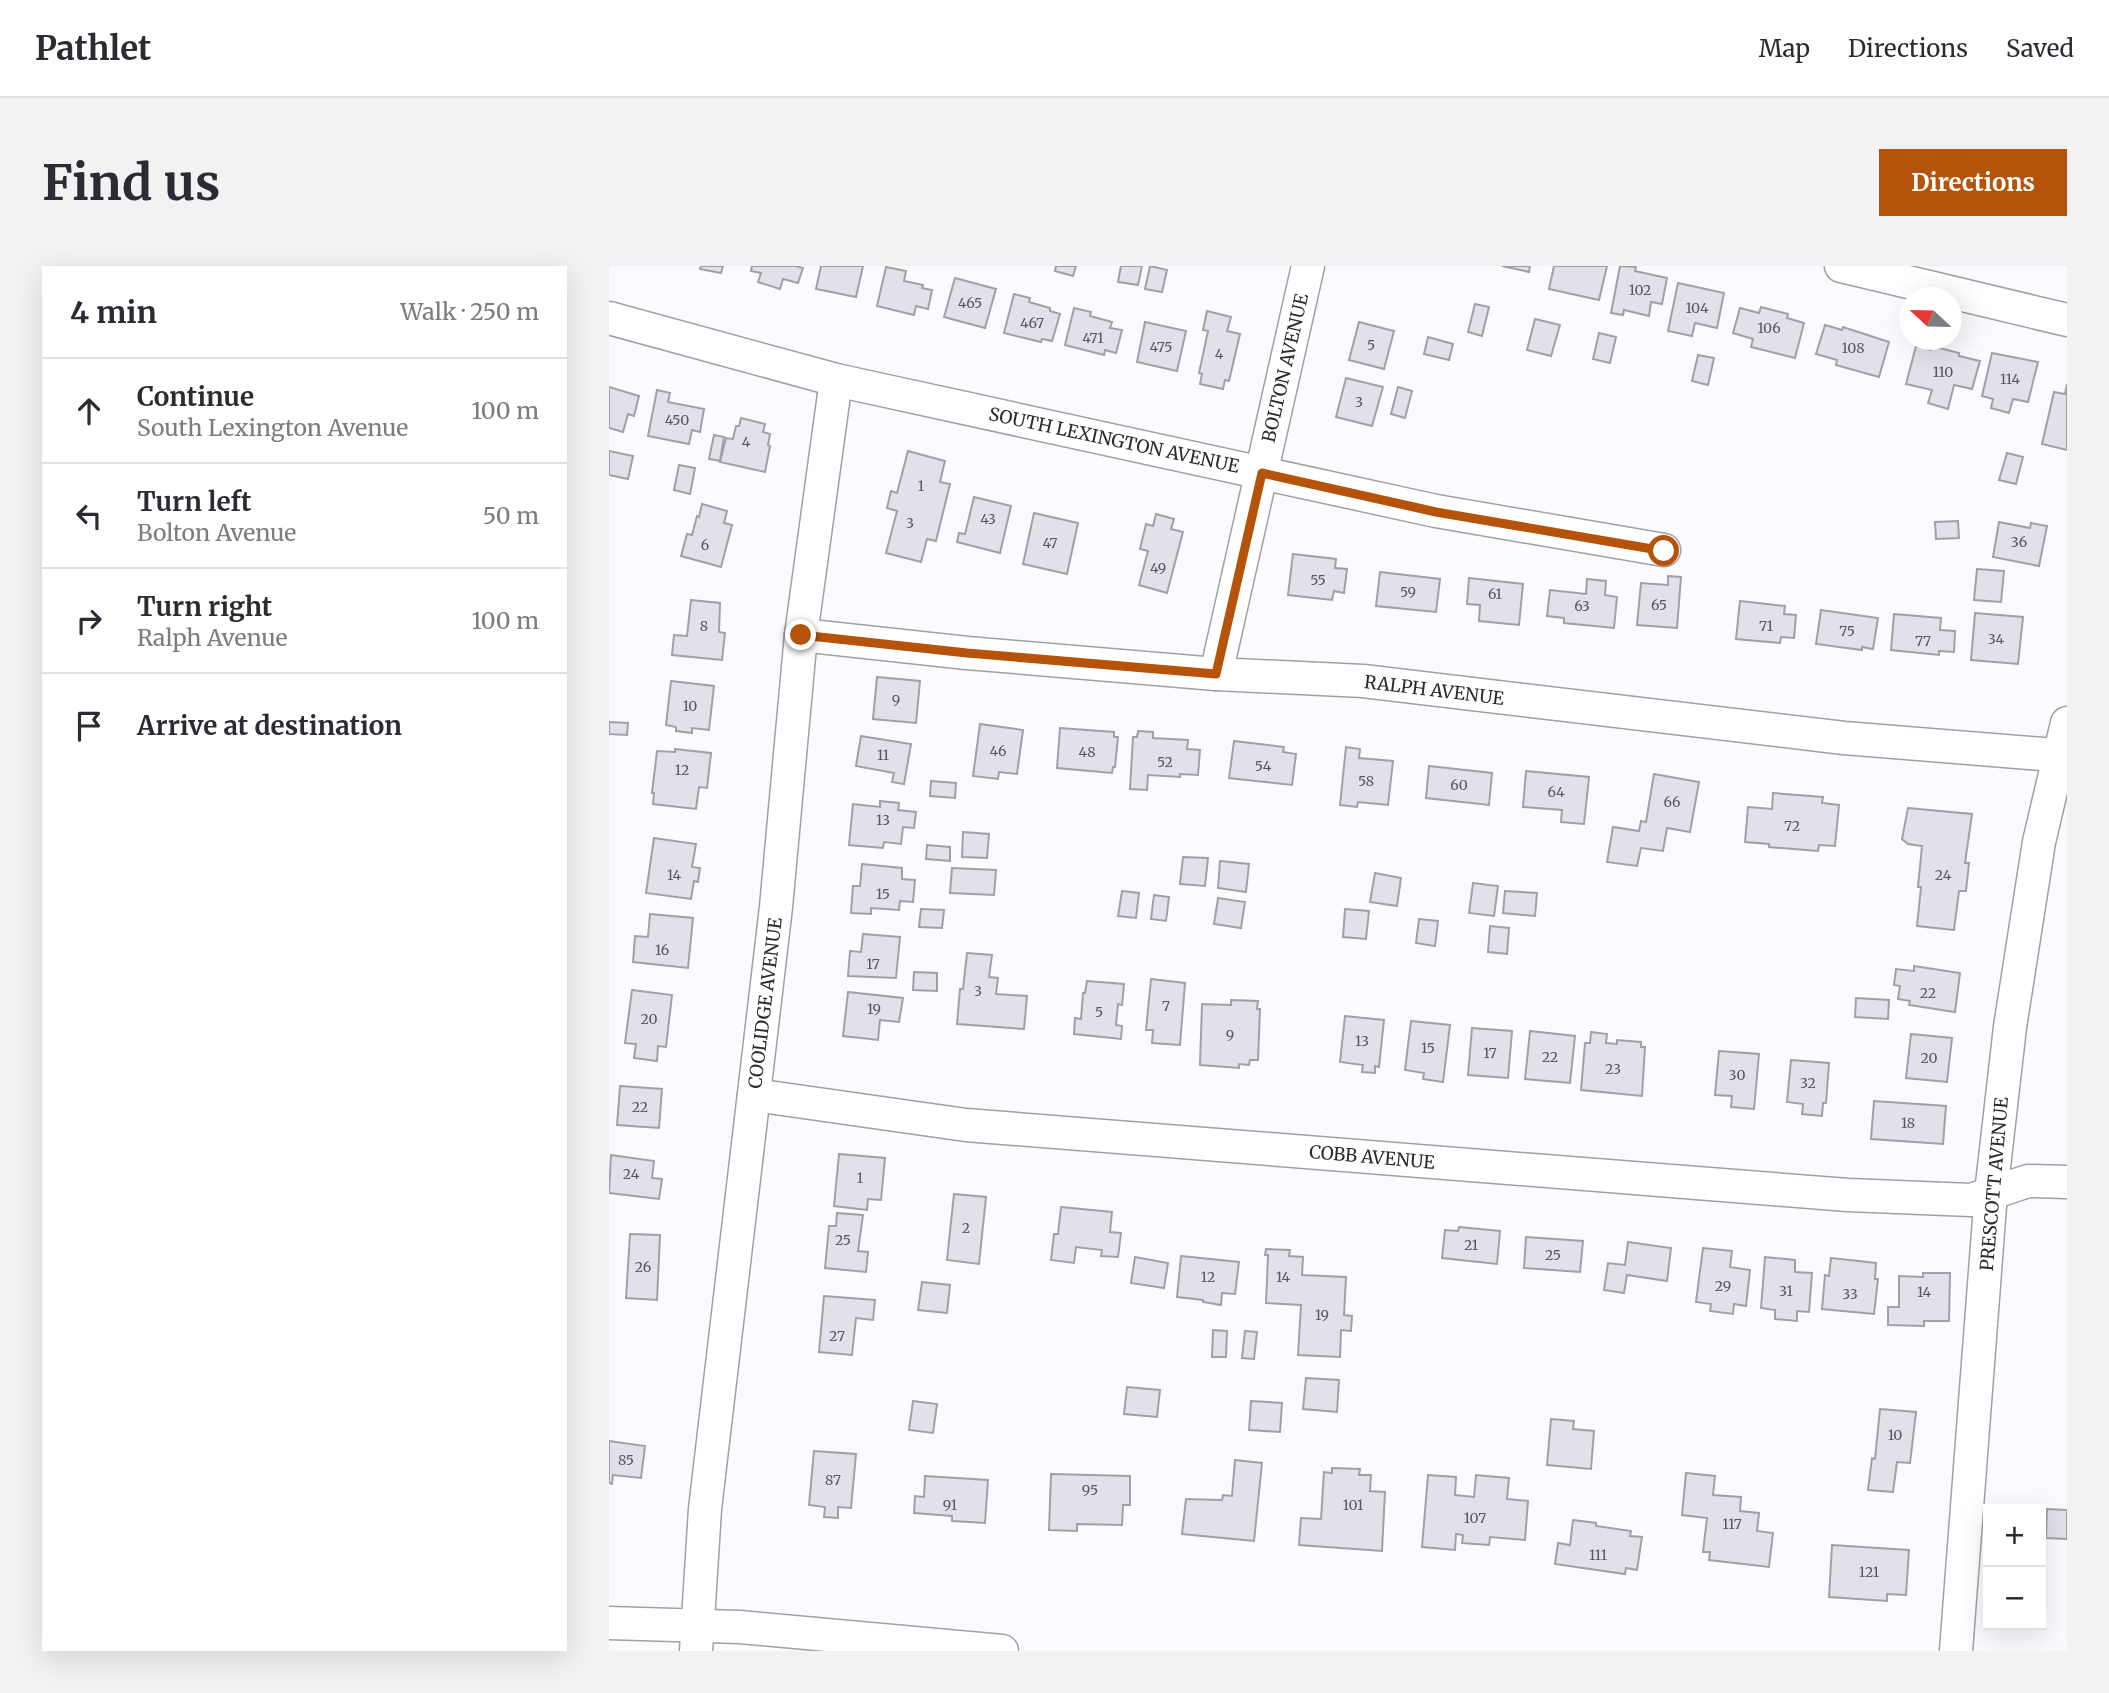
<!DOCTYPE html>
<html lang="en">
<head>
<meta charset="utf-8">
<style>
  :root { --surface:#fff; --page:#f2f2f3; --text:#2b2b33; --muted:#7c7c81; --line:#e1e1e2; --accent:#b45309 }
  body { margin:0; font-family:Merriweather,serif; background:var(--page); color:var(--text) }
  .controls { position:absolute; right:21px; bottom:21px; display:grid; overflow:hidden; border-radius:0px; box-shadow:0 7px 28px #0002 }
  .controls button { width:63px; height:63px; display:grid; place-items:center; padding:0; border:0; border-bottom:2px solid var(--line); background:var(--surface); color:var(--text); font:35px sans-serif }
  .compass { position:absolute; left:1290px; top:21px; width:63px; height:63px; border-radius:50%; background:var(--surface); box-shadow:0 7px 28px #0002; rotate:292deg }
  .stop { position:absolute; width:21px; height:21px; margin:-16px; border:5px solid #b45309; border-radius:50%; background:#fff }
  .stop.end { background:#b45309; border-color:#fff; box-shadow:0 2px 7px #0008 }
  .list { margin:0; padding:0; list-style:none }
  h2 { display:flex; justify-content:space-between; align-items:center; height:91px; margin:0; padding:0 28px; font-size:30px }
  h2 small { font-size:23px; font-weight:400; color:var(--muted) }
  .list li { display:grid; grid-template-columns:46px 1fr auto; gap:21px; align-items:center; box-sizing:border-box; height:105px; padding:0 28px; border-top:2px solid var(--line) }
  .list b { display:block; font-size:26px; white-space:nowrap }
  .list p { margin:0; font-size:23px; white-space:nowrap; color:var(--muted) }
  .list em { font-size:23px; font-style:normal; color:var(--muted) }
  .icon { flex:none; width:38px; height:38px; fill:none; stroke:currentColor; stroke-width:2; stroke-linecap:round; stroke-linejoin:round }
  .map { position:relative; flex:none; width:1458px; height:1385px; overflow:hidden; border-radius:0px }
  header { display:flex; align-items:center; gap:42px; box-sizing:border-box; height:98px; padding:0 35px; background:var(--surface); border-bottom:2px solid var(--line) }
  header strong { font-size:33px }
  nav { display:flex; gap:38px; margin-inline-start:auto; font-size:24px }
  .intro { display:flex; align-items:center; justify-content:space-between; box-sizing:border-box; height:168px; padding:0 42px }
  h1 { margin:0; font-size:49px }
  .button { padding:18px 32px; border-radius:0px; background:var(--accent); color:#fff; font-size:24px; font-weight:700 }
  main { display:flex; gap:42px; padding:0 42px }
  aside { flex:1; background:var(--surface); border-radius:0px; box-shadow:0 7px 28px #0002 }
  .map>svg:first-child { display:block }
</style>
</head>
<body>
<header>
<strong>Pathlet</strong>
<nav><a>Map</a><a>Directions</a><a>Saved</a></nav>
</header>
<div class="intro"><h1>Find us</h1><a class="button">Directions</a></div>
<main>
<aside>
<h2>4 min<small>Walk · 250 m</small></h2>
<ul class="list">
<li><svg class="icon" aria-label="ahead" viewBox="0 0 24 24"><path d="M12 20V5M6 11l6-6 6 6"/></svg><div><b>Continue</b><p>South Lexington Avenue</p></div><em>100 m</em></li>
<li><svg class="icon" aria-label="left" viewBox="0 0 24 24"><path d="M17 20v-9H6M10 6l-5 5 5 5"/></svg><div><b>Turn left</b><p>Bolton Avenue</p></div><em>50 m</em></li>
<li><svg class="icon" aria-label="right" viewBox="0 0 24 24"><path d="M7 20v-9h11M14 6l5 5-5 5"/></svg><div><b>Turn right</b><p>Ralph Avenue</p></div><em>100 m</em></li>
<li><svg class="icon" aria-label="arrive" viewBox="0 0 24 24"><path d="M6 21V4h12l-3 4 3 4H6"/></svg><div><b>Arrive at destination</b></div></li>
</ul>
</aside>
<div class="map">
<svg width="1458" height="1385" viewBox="0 0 1458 1385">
  <rect width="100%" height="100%" fill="#fafbfe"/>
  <g fill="#e0e1e9" stroke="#a0a0a8" stroke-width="2">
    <polygon points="92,0 114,0 112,7 91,3"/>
    <polygon points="143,0 186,0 194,2 189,17 174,13 171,23 149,16 152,7 142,5"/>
    <polygon points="212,0 254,0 247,31 207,23"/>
    <polygon points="447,0 467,0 464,10 446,5"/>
    <polygon points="512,0 533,0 529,19 509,16"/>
    <polygon points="541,0 558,4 553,26 536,23"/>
    <polygon points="893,0 921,0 920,6"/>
    <polygon points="945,0 998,0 990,34 940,23"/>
    <polygon points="1011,0 1027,1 1026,5 1058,12 1053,38 1042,36 1040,50 1015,44 1014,49 1002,47"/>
    <polygon points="277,1 297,5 295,15 314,19 313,22 323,24 319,43 307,40 305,49 268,40"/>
    <polygon points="346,12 387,23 376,62 335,51"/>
    <polygon points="1069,17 1115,27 1108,62 1086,57 1083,70 1059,65"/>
    <polygon points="405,28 421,32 420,36 441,42 441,45 451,48 443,75 433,73 432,76 395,67"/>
    <polygon points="866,38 880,41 873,70 859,66"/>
    <polygon points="1152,41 1179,48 1178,52 1195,57 1186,92 1142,81 1144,73 1124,67 1131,42 1150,47"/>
    <polygon points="465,42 482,46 481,50 503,56 501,62 513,64 507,87 496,84 495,89 456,79"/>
    <polygon points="598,45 622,51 618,65 631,68 620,115 616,114 614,123 591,118 593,108 590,107 599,65 594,64"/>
    <polygon points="926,53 951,59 942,90 918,84"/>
    <polygon points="536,56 577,65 568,105 528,96"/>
    <polygon points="750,56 785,65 775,103 740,94"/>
    <polygon points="1216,59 1233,64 1234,61 1280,76 1270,111 1227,99 1228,94 1207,88"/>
    <polygon points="990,67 1007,71 1001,97 984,93"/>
    <polygon points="819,71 844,78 840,94 815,88"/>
    <polygon points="1307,80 1322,84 1323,80 1350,87 1350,90 1371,95 1363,123 1345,119 1339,143 1319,137 1323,124 1297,118"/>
    <polygon points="1383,87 1429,96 1419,136 1404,133 1400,147 1382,142 1384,133 1373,130"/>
    <polygon points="1089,89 1105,92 1099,119 1083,115"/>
    <polygon points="737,112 774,121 763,160 727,151"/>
    <polygon points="1458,118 1458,184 1433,178 1445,126 1456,128"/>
    <polygon points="0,121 30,130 25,150 19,148 14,166 0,162"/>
    <polygon points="789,121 803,125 796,152 782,148"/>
    <polygon points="48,124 61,127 59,136 95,143 91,166 83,164 80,178 39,170"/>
    <polygon points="132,152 156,158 154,166 161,168 159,179 161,180 156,206 111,196 117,172 124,173 127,160 130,160"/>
    <polygon points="105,169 115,171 111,195 100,193"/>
    <polygon points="0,185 24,190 19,213 0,209"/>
    <polygon points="299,185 336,195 331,216 341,218 327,275 318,273 312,296 277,287 288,245 278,242 282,225 288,227"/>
    <polygon points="1398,187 1414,191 1407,218 1390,214"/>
    <polygon points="70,199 86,202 81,228 65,224"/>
    <polygon points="365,231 402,240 391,287 348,276 350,267 356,268"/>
    <polygon points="93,238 118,245 115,257 123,259 112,301 72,290 78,268 83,269 88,250 90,251"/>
    <polygon points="425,247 469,257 458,308 414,298"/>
    <polygon points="547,248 565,253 562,263 574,266 558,327 530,319 539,285 531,283 537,258 544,260"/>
    <polygon points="1349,255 1350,272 1327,273 1326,256"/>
    <polygon points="1390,256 1421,262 1422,257 1438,260 1430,300 1384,291"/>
    <polygon points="684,288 727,293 726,302 738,303 735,327 725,325 723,334 679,329"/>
    <polygon points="1368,303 1395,305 1392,336 1365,334"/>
    <polygon points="771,306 831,313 827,346 767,340"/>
    <polygon points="1059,310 1072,311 1068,362 1028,359 1032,317 1059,319"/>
    <polygon points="860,312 914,318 910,359 870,355 871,339 858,338"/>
    <polygon points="978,313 997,315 996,329 1008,331 1005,362 955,357 955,352 938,350 941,324 977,328"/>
    <polygon points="82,334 111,337 110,366 116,367 113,394 63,389 65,369 78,370"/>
    <polygon points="1131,335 1176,340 1175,348 1187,349 1185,372 1172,371 1171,377 1127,373"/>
    <polygon points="1212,344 1269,352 1264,383 1253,381 1253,384 1207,378"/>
    <polygon points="1366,347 1414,351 1409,398 1362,394"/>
    <polygon points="1285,348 1332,352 1331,364 1346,365 1345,386 1330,385 1330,389 1282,384"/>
    <polygon points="268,411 311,415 307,457 264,453"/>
    <polygon points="62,415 105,420 100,464 83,462 83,467 67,465 67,461 57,459"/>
    <polygon points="0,456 19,457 18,469 0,468"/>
    <polygon points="371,458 414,464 408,508 390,506 389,513 364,510"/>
    <polygon points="451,462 505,466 505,471 509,471 506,501 504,501 503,507 448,502"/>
    <polygon points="529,465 544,466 544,472 579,474 578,483 591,484 589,509 571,508 571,511 539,509 538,524 521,523 524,471 528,471"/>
    <polygon points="252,470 302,478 295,518 283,516 285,507 247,500"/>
    <polygon points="625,475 675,481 674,486 687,488 683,519 620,512"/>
    <polygon points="737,481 751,483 750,492 784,495 779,539 749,536 748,541 731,539"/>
    <polygon points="66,483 102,487 98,522 90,521 87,543 44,538 45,527 43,527 48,485 66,486"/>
    <polygon points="820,500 883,507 880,539 817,532"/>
    <polygon points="917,505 980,511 975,558 952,556 953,544 914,541"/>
    <polygon points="1045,508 1090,516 1081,566 1058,562 1054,585 1032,582 1028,600 998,596 1004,561 1030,565 1032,555 1037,556"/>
    <polygon points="322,515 347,517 346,532 321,530"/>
    <polygon points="1164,527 1214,531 1213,537 1230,539 1226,580 1210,579 1209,585 1160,581 1160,578 1136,576 1139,541 1163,543"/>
    <polygon points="271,535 290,537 289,544 307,546 305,562 294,561 292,578 275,576 274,582 240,579 244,538 271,541"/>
    <polygon points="1299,542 1363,548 1356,597 1360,597 1357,625 1350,625 1345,664 1308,660 1312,621 1309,621 1313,580 1299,578 1293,573"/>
    <polygon points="354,566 380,568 378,592 353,591"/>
    <polygon points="45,572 87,578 83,601 91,602 89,616 85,615 82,633 37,627"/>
    <polygon points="318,579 341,581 341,595 317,593"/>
    <polygon points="574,591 599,592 596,620 571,618"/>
    <polygon points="611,595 640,598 637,626 609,622"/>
    <polygon points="253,598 293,602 293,613 306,614 304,636 291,635 290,644 262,642 262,648 242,647 244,620 251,620"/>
    <polygon points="343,602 387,604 385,629 341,627"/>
    <polygon points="766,607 792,612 788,640 761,636"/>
    <polygon points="864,617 889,620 885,650 860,647"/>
    <polygon points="513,625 530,627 527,652 509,650"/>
    <polygon points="896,625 928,627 926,650 894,647"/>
    <polygon points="545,629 560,631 557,655 542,653"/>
    <polygon points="609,632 636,636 632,662 605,658"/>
    <polygon points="312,643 335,644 333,662 310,661"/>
    <polygon points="736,643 760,645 757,673 734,671"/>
    <polygon points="41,648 84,652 79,702 24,696 26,670 39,671"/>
    <polygon points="810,653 829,655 826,680 807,677"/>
    <polygon points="881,660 900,662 898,688 879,686"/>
    <polygon points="254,668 291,671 287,712 239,710 241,685 252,686"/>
    <polygon points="358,687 383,689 380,711 389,712 387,728 418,730 415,763 348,758 351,723 354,723"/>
    <polygon points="1305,700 1351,707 1346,746 1300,739 1301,735 1289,733 1291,720 1285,719 1287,703 1305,705"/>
    <polygon points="305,706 328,707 328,725 304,724"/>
    <polygon points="542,713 576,717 571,779 543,777 544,764 537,764"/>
    <polygon points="478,715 515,718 513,739 509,738 507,759 513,760 512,773 465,768 466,752 472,753 474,727 476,727"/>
    <polygon points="23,724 63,729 57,781 49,780 48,795 25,792 27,778 16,777"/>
    <polygon points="239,726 294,732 290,756 271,754 269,774 234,770"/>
    <polygon points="1247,732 1280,734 1279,753 1246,751"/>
    <polygon points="622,734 649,735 648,743 651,743 649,794 641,794 640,799 630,798 630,802 591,799 593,738 622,739"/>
    <polygon points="736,750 775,754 770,801 766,800 766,807 753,806 754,799 731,796"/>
    <polygon points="802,755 841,759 834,816 814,813 815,807 796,804"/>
    <polygon points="863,762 903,765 899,812 859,809"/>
    <polygon points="921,765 966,770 961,817 916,813"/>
    <polygon points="982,766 998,768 997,777 1008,778 1008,774 1032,776 1032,781 1036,781 1033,830 972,824 976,777 981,777"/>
    <polygon points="1302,768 1343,772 1338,816 1297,812"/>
    <polygon points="1110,785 1150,788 1145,843 1122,841 1123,830 1106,829"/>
    <polygon points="1182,794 1220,797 1217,837 1214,837 1213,850 1193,848 1194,838 1178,836"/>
    <polygon points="11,820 53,823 50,862 8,859"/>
    <polygon points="1265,835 1337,840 1334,878 1262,873"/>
    <polygon points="230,888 276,892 272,934 259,933 258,944 225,940"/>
    <polygon points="2,889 45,895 43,912 53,913 50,933 0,927"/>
    <polygon points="345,928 377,931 370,998 338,994"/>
    <polygon points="452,941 503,946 501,966 512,967 509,991 492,990 493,984 467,981 465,997 442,994 445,968 449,968"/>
    <polygon points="228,947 254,949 249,985 259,986 257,1006 216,1002 220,960 227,960"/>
    <polygon points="850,961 891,965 888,998 833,992 836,964 849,965"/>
    <polygon points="21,968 51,969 48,1034 17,1032"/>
    <polygon points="917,971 974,975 971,1006 915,1002"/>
    <polygon points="1019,976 1062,982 1058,1015 1018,1009 1015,1027 995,1024 999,997 1016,999"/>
    <polygon points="1094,982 1123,985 1121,1001 1141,1004 1137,1040 1125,1038 1124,1048 1101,1045 1102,1038 1087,1036"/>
    <polygon points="657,983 681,984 680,990 694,991 693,1009 737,1011 735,1049 743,1050 742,1065 732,1064 731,1091 689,1089 692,1039 657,1037 659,989 656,989"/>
    <polygon points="572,990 630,996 626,1028 613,1027 612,1039 594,1036 594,1034 568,1031"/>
    <polygon points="526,991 559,997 555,1022 522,1017"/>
    <polygon points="1156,991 1186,994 1186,1006 1203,1007 1200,1046 1188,1045 1188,1055 1166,1053 1166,1044 1152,1042"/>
    <polygon points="1222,992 1267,997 1266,1013 1269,1013 1265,1048 1213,1043 1216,1009 1220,1010"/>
    <polygon points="1314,1007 1341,1007 1340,1055 1315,1055 1315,1060 1279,1059 1279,1041 1290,1041 1290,1010 1314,1011"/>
    <polygon points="313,1016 341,1019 338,1047 309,1044"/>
    <polygon points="215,1030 266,1034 264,1054 247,1052 243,1089 210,1086"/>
    <polygon points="604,1064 618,1065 617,1091 603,1091"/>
    <polygon points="636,1065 648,1066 645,1093 633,1092"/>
    <polygon points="697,1112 730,1114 728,1146 694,1143"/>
    <polygon points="518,1121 551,1124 548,1151 515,1148"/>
    <polygon points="304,1135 328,1138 324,1167 300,1164"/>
    <polygon points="642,1135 673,1137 671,1166 640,1164"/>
    <polygon points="1271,1143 1307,1146 1301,1197 1288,1196 1284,1226 1259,1224 1263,1192 1266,1193"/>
    <polygon points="942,1153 965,1155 964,1163 985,1165 982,1203 938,1199"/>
    <polygon points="0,1175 36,1180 32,1212 4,1209 3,1218 0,1217"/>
    <polygon points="205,1185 247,1188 242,1242 229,1241 229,1252 215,1251 216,1241 200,1239"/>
    <polygon points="626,1194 653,1197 645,1275 573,1268 577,1233 613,1234 614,1229 623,1230"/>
    <polygon points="723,1202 751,1203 750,1209 762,1209 761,1225 776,1226 773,1285 690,1279 692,1252 712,1253 715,1206 723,1207"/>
    <polygon points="1077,1207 1106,1210 1104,1229 1132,1231 1131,1245 1150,1247 1148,1265 1164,1267 1160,1301 1100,1294 1101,1286 1094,1286 1098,1252 1073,1249"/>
    <polygon points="442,1208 521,1210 521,1239 514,1239 513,1259 468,1258 468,1265 440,1264"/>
    <polygon points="819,1209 847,1211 846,1229 865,1231 867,1209 900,1212 898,1233 919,1235 916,1274 881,1271 880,1279 853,1277 854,1269 847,1268 846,1284 813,1281"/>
    <polygon points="316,1210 379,1214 376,1257 343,1255 343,1250 305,1247 306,1230 315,1231"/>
    <polygon points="1438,1243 1458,1244 1458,1273 1437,1272"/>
    <polygon points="964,1254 987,1257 987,1260 1022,1265 1021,1270 1033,1271 1028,1304 1017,1302 1016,1308 946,1298 949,1277 961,1279"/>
    <polygon points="1223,1279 1300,1284 1297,1329 1278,1328 1278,1335 1220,1331"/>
  </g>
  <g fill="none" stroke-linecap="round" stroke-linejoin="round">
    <g stroke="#9fa0a8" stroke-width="35">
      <g id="minor">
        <polyline points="1232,0 1458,54"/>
        <polyline points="0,52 227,114 827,245 1055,284"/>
        <polyline points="192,369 358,387 607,408 754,415 1235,472 1458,490"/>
        <polyline points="607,408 699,0"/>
        <polyline points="145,829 357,859 1239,929 1362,934 1419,915 1458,916"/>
        <polyline points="0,1357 131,1361 393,1385"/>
        <polyline points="87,1385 96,1243 167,641 192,369 227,114"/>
        <polyline points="1347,1385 1382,927 1401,761 1430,576 1458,457"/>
      </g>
    </g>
    <use href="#minor" stroke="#fff" stroke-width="32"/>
  </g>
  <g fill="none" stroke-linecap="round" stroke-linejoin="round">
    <polyline stroke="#b45309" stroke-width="9" points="192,369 358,387 607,408 653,207 827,246 1055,285"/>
  </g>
  <g text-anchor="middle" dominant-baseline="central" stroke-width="5" stroke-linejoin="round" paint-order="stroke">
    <g font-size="14" fill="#58585e">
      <text x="1031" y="24">102</text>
      <text x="361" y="37">465</text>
      <text x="1088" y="42">104</text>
      <text x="423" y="57">467</text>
      <text x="1160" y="62">106</text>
      <text x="484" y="72">471</text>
      <text x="762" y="79">5</text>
      <text x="552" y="81">475</text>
      <text x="1244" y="82">108</text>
      <text x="610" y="88">4</text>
      <text x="1334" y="106">110</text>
      <text x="1401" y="113">114</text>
      <text x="750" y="136">3</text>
      <text x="68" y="154">450</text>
      <text x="137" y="176">4</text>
      <text x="312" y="220">1</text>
      <text x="379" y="253">43</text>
      <text x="301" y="257">3</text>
      <text x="1410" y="276">36</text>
      <text x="441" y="277">47</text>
      <text x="96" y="279">6</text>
      <text x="549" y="302">49</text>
      <text x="709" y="314">55</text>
      <text x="799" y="326">59</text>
      <text x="886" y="328">61</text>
      <text x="1050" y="339">65</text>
      <text x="973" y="340">63</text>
      <text x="95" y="360">8</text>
      <text x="1157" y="360">71</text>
      <text x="1238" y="365">75</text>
      <text x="1387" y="373">34</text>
      <text x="1314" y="375">77</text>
      <text x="287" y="434">9</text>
      <text x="81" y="440">10</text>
      <text x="389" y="485">46</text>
      <text x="478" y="486">48</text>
      <text x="274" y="489">11</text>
      <text x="556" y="496">52</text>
      <text x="654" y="500">54</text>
      <text x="73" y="504">12</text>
      <text x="757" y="515">58</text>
      <text x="850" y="519">60</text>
      <text x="947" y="526">64</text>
      <text x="1063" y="536">66</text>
      <text x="274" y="554">13</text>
      <text x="1183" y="560">72</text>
      <text x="65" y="609">14</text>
      <text x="1334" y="609">24</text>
      <text x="274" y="628">15</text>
      <text x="53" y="684">16</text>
      <text x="264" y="698">17</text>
      <text x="369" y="725">3</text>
      <text x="1319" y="727">22</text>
      <text x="557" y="740">7</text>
      <text x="265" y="743">19</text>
      <text x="490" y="746">5</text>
      <text x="40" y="753">20</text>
      <text x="621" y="769">9</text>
      <text x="753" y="775">13</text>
      <text x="819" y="782">15</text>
      <text x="881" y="787">17</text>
      <text x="941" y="791">22</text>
      <text x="1320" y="792">20</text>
      <text x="1004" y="803">23</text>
      <text x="1128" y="809">30</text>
      <text x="1199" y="817">32</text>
      <text x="31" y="841">22</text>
      <text x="1299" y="857">18</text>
      <text x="22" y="908">24</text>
      <text x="251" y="912">1</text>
      <text x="357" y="962">2</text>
      <text x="234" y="974">25</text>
      <text x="862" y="979">21</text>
      <text x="944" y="989">25</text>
      <text x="34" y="1001">26</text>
      <text x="599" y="1011">12</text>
      <text x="674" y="1011">14</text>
      <text x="1114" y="1020">29</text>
      <text x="1177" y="1025">31</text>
      <text x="1315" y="1026">14</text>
      <text x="1241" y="1028">33</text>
      <text x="713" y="1049">19</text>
      <text x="228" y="1070">27</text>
      <text x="1286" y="1169">10</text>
      <text x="17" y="1194">85</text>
      <text x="224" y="1214">87</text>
      <text x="481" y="1224">95</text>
      <text x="341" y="1239">91</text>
      <text x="744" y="1239">101</text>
      <text x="866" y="1252">107</text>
      <text x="1123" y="1258">117</text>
      <text x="989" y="1289">111</text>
      <text x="1260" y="1306">121</text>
    </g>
    <g font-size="18" fill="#2b2b2f" stroke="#fff">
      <text transform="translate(676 102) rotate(-77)">BOLTON AVENUE</text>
      <text transform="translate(505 174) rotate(12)">SOUTH LEXINGTON AVENUE</text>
      <text transform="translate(825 424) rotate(7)">RALPH AVENUE</text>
      <text transform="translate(156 737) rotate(-83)">COOLIDGE AVENUE</text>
      <text transform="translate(763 891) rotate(5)">COBB AVENUE</text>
      <text transform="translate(1385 918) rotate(-85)">PRESCOTT AVENUE</text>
    </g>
  </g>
</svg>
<div class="controls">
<button>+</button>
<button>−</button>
</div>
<svg class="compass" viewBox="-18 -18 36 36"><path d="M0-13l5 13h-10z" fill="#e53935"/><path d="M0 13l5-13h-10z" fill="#7c7c81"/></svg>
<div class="stop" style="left:1055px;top:285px"></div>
<div class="stop end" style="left:192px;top:369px"></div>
</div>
</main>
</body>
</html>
